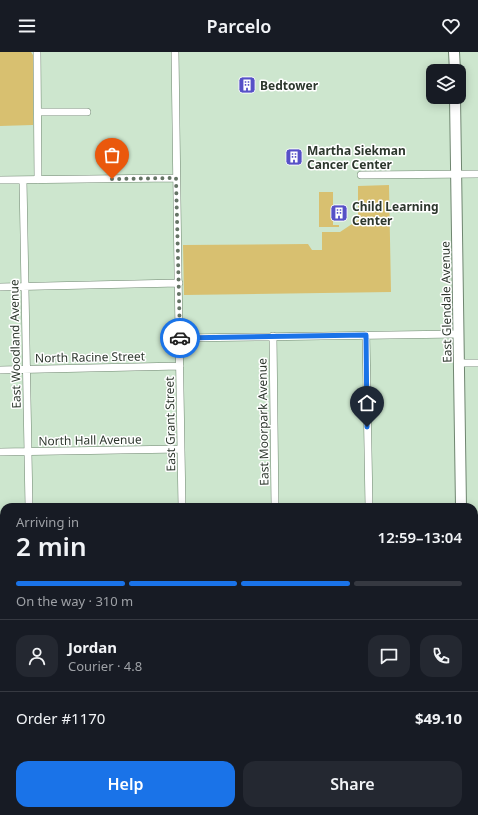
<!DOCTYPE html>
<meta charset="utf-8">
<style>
body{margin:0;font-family:"Noto Sans",sans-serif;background:#242831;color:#f1f3f6;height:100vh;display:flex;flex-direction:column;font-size:15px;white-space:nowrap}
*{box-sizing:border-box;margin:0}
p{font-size:13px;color:#9ea1a6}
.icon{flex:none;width:22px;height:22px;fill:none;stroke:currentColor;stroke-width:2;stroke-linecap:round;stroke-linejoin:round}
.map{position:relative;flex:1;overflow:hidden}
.panel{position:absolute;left:0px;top:451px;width:478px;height:312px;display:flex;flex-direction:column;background:#171b24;border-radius:12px 12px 0 0;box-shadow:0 2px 10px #0003}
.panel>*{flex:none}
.controls{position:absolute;left:426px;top:12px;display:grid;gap:8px}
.controls a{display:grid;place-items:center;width:40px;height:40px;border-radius:8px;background:#171b24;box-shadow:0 2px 10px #0003;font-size:20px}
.pin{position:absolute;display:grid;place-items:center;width:34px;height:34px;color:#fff;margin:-41px -17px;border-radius:50% 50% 50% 0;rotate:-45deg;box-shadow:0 0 4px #0007}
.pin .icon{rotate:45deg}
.courier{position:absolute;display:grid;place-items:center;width:40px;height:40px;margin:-20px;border:3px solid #1a73e8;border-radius:50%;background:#fff;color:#222;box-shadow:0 1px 5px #0007}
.summary em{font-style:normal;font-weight:600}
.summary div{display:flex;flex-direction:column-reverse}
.summary{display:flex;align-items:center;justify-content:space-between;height:68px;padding:0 16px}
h1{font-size:26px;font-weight:600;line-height:30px}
.bar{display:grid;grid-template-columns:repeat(4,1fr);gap:6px 4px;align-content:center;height:48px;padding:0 16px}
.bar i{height:5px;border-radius:3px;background:#363941}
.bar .current{background:#1a73e8}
.bar p{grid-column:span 4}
.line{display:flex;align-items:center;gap:10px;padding:0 16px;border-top:1px solid #363941}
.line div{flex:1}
.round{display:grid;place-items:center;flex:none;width:42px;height:42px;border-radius:12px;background:#242831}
.primary-button{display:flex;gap:8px;margin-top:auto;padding:8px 16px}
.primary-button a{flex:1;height:46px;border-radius:12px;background:#1a73e8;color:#fff;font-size:16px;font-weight:600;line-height:46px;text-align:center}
.primary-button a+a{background:#242831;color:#f1f3f6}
header{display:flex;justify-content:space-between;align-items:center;height:52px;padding:0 16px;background:#171b24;font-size:18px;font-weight:600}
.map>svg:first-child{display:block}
.green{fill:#d8c070}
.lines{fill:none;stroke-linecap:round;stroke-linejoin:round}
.street-casing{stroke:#6f8670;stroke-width:8}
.secondary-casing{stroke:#6f8670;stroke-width:12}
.street{stroke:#fff;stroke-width:7}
.secondary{stroke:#fff;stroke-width:10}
.done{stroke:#657465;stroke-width:4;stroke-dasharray:0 7.2}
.route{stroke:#1a73e8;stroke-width:5}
.labels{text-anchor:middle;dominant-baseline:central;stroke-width:3;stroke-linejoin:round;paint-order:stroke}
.poi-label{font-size:12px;font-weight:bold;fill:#2d372d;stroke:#fff;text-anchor:start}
.street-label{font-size:12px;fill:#2d372d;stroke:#fff}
</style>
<header><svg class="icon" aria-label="menu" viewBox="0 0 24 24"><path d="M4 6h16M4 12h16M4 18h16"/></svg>Parcelo<svg class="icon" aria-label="heart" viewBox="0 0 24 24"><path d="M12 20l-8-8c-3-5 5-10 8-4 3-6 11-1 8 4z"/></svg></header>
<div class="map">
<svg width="478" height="763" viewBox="0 0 478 763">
<rect width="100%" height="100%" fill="#cde6ce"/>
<!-- green -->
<path class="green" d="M0 0H31L33 3V73L0 74Z
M389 133 391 240 184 243 183 193 308 192 312 198H322V180H340L358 168V134Z
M319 140H333V173H339V175H319Z"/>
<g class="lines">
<!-- street casing -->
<g class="street-casing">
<path id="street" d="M37 0 38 128
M175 0C176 152 180 303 182 455
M38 60H87
M361 123 478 122
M0 128 176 126
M23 128 29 455
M0 235 179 231
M366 283 369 455
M273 284 275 455
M180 286 459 282
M460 311H478
M0 318 180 314
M0 400 181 397
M474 477H478
M0 485H4
M0 567H4
M200 759V763"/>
</g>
<!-- secondary casing -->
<g class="secondary-casing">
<path id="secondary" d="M454 0 455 19
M455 45 461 455
M0 676H4
M474 682H478
M464 759V763"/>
</g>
<!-- street -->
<use href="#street" class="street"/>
<!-- secondary -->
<use href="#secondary" class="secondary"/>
</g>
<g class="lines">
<!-- done -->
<path class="done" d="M112 127 176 126 180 286"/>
<!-- route -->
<path class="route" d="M180 286 366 283 367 375"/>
</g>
<!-- icons -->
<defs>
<g id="building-square" transform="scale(0.9)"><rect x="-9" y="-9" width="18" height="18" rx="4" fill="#5650c7" stroke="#fff"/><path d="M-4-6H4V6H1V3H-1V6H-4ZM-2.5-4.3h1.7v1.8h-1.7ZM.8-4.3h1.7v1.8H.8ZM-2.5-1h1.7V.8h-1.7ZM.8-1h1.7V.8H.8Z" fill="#fff"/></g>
</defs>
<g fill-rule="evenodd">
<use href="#building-square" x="247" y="33"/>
<use href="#building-square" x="294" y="105"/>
<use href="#building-square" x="339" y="161"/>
</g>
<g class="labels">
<!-- poi labels -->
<g class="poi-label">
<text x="260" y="33">Bedtower</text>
<text x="307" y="98">Martha Siekman<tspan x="307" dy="14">Cancer Center</tspan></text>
<text x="352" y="154">Child Learning<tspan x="352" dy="14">Center</tspan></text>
</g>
<!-- street labels -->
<g class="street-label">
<text transform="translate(446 250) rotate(-91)">East Glendale Avenue</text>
<text transform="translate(15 292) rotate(-91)">East Woodland Avenue</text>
<text transform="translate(90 305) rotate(-1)">North Racine Street</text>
<text transform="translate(263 370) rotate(-91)">East Moorpark Avenue</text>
<text transform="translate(170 372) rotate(-91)">East Grant Street</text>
<text transform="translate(90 388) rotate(-1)">North Hall Avenue</text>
</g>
</g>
</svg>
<div class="controls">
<a><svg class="icon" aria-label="layers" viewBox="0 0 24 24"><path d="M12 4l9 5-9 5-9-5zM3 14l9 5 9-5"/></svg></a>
</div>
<div class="pin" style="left:112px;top:127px;background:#ea580c"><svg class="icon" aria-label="bag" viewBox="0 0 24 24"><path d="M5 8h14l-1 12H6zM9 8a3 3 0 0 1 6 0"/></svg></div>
<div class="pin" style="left:367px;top:375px;background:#1f2937"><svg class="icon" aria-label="home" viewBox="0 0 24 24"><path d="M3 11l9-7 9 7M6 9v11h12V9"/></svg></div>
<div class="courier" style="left:180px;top:286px"><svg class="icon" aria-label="car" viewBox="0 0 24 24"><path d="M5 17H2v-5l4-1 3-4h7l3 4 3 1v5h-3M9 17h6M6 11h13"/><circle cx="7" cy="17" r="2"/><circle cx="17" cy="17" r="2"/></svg></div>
<section class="panel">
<div class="summary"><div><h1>2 min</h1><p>Arriving in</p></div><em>12:59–13:04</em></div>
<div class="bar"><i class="current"></i><i class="current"></i><i class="current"></i><i></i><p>On the way · 310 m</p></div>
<div class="line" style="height:72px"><a class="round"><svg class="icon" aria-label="person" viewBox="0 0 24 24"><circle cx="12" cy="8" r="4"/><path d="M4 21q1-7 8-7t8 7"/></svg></a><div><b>Jordan</b><p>Courier · 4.8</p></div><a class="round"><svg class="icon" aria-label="chat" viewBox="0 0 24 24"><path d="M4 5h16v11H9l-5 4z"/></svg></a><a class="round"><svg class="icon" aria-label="phone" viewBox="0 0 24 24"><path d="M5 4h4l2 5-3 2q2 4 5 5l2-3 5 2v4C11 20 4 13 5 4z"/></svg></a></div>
<div class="line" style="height:52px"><div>Order #1170</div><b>$49.10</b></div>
<div class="primary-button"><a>Help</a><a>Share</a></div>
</section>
</div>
